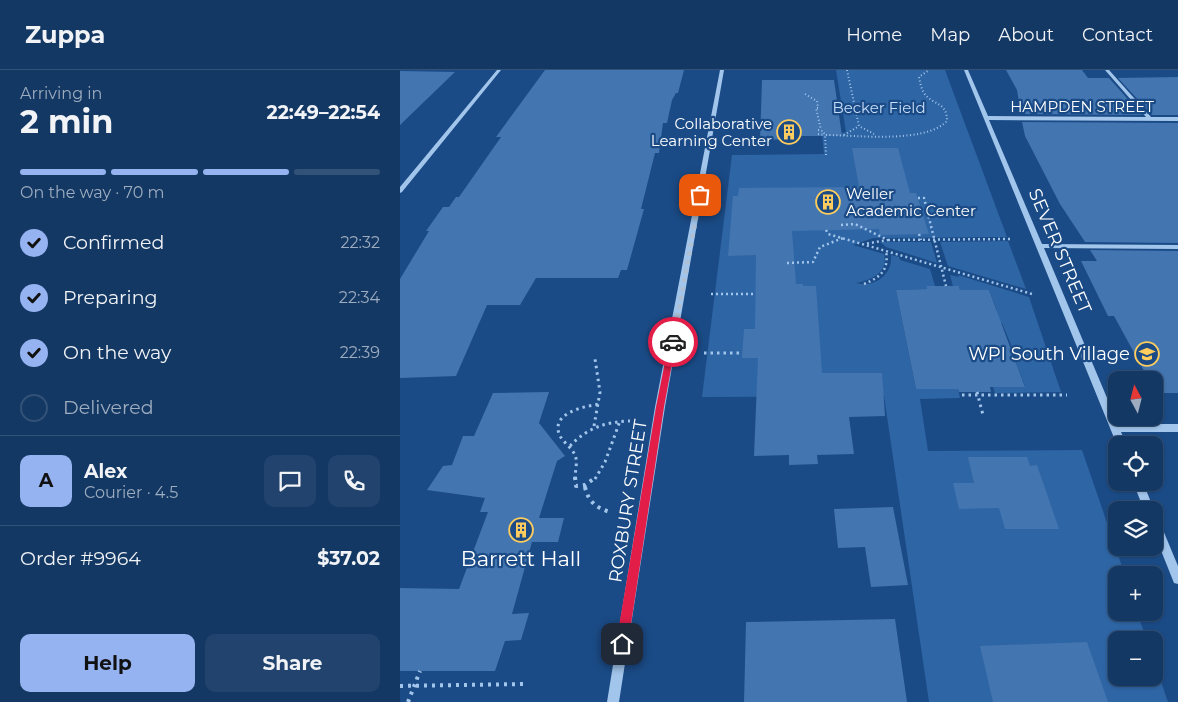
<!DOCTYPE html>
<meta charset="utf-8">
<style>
body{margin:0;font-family:Montserrat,sans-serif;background:#21436d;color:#f1f3f6;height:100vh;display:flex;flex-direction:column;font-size:19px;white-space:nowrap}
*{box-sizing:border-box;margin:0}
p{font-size:16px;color:#9dacbf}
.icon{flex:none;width:28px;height:28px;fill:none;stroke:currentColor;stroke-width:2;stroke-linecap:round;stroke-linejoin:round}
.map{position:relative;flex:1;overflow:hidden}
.drawer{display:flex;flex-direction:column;background:#143864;width:400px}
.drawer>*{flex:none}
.needle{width:32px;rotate:353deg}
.tools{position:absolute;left:708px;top:301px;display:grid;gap:10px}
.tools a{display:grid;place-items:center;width:55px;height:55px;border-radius:10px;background:#143864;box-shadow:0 1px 4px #0004,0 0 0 1px #335278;font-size:25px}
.pin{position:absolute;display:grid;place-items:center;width:42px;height:42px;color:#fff;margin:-21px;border-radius:10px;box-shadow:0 2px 8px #0006}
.courier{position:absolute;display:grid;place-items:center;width:50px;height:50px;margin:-25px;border:4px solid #e11d48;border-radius:50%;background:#fff;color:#222;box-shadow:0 1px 6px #0007}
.summary em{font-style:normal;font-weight:700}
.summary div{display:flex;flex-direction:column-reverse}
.summary{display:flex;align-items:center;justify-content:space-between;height:85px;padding:0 20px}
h1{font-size:32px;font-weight:700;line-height:38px}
.bar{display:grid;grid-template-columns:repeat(4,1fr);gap:8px 5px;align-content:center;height:60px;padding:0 20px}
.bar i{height:6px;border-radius:4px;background:#335278}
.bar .active{background:#95b2f1}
.bar p{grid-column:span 4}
.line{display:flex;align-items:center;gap:12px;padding:0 20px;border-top:1px solid #335278}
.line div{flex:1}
.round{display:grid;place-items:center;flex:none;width:52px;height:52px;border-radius:10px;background:#21436d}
ol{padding:0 20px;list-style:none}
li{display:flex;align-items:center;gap:15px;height:55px}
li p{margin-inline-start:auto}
li .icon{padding:5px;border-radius:50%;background:#95b2f1;color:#111;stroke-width:4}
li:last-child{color:#9dacbf}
li i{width:28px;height:28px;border:2px solid #335278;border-radius:50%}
.primary-button{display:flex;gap:10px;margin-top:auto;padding:10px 20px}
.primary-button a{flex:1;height:58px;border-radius:10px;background:#95b2f1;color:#111;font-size:20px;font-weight:700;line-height:58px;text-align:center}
.primary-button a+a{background:#21436d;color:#f1f3f6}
header{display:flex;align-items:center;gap:30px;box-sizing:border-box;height:70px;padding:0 25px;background:#143864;border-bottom:1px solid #335278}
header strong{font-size:24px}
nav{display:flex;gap:28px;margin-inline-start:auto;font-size:18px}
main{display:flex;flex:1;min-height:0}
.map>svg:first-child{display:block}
.green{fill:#2e65a4}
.building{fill:#4375b0}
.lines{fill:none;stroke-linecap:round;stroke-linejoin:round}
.path-far3{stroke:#a2c5ec;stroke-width:2;stroke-dasharray:1 2.5;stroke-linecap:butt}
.path-far2{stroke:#a2c5ec;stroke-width:2.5;stroke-dasharray:2 3;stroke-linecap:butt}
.path-far1{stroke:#a2c5ec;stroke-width:3;stroke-dasharray:2.5 4;stroke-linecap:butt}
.path{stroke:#a2c5ec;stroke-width:4;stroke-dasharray:3 5;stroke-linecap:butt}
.minor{fill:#a2c5ec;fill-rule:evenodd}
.route{fill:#e11d48}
.done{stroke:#afc0d5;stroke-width:5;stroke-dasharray:0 9}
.labels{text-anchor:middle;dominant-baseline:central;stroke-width:4.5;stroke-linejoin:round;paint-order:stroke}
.far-street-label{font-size:15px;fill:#fff;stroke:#1b4b86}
.far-park-label{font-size:15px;fill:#c7def9;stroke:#1b4b86}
.far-poi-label{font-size:15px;fill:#fff;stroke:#1b4b86;text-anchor:end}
.street-label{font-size:18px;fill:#fff;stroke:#1b4b86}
.poi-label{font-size:18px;fill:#fff;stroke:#1b4b86;text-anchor:end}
.near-poi-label{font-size:21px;fill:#fff;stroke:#1b4b86}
</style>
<header>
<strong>Zuppa</strong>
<nav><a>Home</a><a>Map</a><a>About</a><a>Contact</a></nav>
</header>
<main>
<section class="drawer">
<div class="summary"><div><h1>2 min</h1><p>Arriving in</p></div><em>22:49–22:54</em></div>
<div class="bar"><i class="active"></i><i class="active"></i><i class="active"></i><i></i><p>On the way · 70 m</p></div>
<ol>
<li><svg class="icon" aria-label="check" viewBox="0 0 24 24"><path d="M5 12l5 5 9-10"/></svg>Confirmed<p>22:32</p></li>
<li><svg class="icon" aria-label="check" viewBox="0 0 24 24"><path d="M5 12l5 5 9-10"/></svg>Preparing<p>22:34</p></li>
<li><svg class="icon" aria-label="check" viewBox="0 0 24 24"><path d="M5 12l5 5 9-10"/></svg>On the way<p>22:39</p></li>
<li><i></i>Delivered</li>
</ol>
<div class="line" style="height:90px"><b class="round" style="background:#95b2f1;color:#111">A</b><div><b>Alex</b><p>Courier · 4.5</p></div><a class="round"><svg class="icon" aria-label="chat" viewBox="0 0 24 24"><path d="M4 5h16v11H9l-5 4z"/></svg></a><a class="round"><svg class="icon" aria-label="phone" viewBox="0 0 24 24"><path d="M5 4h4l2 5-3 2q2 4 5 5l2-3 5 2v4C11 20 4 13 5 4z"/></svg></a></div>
<div class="line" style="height:65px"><div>Order #9964</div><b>$37.02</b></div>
<div class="primary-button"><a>Help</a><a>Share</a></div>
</section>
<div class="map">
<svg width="778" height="632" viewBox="0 0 778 632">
<rect width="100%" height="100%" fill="#1b4b86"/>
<!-- green -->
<path class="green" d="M436 0H545L607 167 473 168 453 175 484 184C489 203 470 210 456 213 474 218 493 205 491 185L499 187 500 190 530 199 535 216 526 217 527 219 496 220 516 319H558L560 328 520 329 528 381 682 380 725 505H716V542L737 543 747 570H716V608H754V591L768 632H529L484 326 302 327 332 85 424 84 422 64H438L446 62Z
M608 171 626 219 548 196 540 172Z
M480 172H531L537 193 486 177Z
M550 205 559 207 558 205 629 227 661 322 595 323 593 317 625 316 615 290H607L603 277H612L602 253H594L597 241 589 220H560L559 216H553Z"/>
<!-- building -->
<path class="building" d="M145 0H284L278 23H276L272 30 267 53H263L259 83H255L241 139H244L227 200H221L218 208H136L120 235H87L56 306 0 308V209L29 161H26L43 137H49L56 127H59L101 67H96Z
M606 0H682L688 8H709L742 45 621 44 617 20Z
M0 1 55 2 0 55Z
M778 7V45H752L718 8Z
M362 10H434L442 66H396V69L360 70Z
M622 52 778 53V173L685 172 660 134 625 66Z
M452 78H498L510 123H516L529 164 480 165 479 159 392 161 396 214H403V216H416L422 303H482L485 346 449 347 454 384 417 385 418 394 389 395V385L354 386 358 288H342L344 259H355L356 185 328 186 333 126H338L339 118 459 117Z
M690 180 778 181V323H756L754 318V310H749L714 246H708L681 191H697Z
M526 216H559L560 220H589L625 317H590L591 322H559L558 319H516L496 220 527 219Z
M149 322 139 353 165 386 157 391 139 448H164L158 472H132L112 544 129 543 121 570 105 571 95 601H0V518L59 519 88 442H80L85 428 27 420 43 396 52 395 63 366H74L93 323Z
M568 387H627L630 396 637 395 659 459H605L599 438 559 439 553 413H574Z
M493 437 508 515 471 517 465 477 438 478 434 439Z
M495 549 507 632H344L346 552Z
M687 572 708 632H593L580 576Z"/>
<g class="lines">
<!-- path-far3 -->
<path class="path-far3" d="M447 0 459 56 474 64
M405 24 417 31 418 38H416L421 60
M418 60 423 61 425 65
M418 64 424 65
M444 65 459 56
M426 85 425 65C457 65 525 74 547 51 547 31 533 36 524 23 521 18 520 12 519 7L529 0"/>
<!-- path-far2 -->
<path class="path-far2" d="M518 128H524L546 216
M441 155 455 154 488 170 464 174
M426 160 428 164 632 224
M519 164 521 170
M488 170 611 169
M387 193 413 192 420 177 443 168
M464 214C481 207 489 200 486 181
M311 224H355"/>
<!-- path-far1 -->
<path class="path-far1" d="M304 283H342
M577 322 583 345
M562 325H667
M194 356 200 322 195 289
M170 376C187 358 205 352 230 351
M175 409C175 401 178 392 175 385 172 378 164 373 160 366 149 343 185 336 200 334
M195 409 205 392 220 351"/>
<!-- path -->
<path class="path" d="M175 407 176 416 185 415 196 407
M185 417C188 431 196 438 210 442
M0 616 126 614
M8 632 20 601"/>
<!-- minor -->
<path class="minor" d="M97 0H101L2 122 0 123V117Z
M320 0H324L265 337 219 632H207L255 337Z
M564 0H568L588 46 746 47 705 0H709L751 47H778V51L589 50 642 174 778 175V179L644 178 718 354H778V362H721L727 375H717Z
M733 412H743L754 440V441L744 440Z
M754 446 758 448 778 496V514L774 513 754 463Z"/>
</g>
<!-- route -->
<path class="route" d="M273 269 276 272 264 337 228 574 226 578 222 580 218 578 216 574 256 337 269 272Z"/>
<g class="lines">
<!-- done -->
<path class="done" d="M273 272 300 125"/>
</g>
<!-- icons -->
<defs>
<g id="building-ring" transform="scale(1.25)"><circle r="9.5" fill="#1b4b86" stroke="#fecd5e" stroke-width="1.5"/><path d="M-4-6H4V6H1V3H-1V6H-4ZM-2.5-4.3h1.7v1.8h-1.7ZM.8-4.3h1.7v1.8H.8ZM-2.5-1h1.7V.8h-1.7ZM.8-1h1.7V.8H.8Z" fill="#fecd5e"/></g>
<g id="university-ring" transform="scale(1.25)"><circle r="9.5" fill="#1b4b86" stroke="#fecd5e" stroke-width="1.5"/><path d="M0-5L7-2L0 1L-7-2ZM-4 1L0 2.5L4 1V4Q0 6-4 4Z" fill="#fecd5e"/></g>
</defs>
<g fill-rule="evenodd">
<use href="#building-ring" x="389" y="62"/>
<use href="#building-ring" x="428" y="132"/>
<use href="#university-ring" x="747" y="284"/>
<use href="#building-ring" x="121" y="460"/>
</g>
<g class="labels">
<!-- far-street labels -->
<g class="far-street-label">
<text x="682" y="36">HAMPDEN STREET</text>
</g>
<!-- far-park labels -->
<g class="far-park-label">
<text x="479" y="37">Becker Field</text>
</g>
<!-- far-poi labels -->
<g class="far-poi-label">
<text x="372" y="53">Collaborative<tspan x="372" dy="17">Learning Center</tspan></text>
<text x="446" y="123" text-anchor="start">Weller<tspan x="446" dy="17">Academic Center</tspan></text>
</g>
<!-- street labels -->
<g class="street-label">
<text transform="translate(660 181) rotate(67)">SEVER STREET</text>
<text transform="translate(228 431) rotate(-81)">ROXBURY STREET</text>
</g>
<!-- poi labels -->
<g class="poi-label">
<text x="730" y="284">WPI South Village</text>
</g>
<!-- near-poi labels -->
<g class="near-poi-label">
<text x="121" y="488">Barrett Hall</text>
</g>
</g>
</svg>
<div class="tools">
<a><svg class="needle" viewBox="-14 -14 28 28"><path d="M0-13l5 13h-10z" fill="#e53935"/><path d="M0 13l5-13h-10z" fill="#9dacbf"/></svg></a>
<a><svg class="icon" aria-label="locate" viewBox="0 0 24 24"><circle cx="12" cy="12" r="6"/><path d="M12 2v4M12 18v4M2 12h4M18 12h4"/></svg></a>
<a><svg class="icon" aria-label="layers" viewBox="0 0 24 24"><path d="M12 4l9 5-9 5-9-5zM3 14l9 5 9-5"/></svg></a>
<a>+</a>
<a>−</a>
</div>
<div class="pin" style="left:300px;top:125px;background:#ea580c"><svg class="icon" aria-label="bag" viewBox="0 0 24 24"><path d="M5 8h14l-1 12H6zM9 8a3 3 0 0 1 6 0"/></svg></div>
<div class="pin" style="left:222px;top:574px;background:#1f2937"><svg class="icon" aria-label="home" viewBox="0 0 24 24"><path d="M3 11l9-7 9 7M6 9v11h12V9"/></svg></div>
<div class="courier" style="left:273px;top:272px"><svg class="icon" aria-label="car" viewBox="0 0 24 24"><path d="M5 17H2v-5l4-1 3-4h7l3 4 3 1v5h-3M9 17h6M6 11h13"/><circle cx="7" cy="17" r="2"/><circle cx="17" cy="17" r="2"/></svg></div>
</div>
</main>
